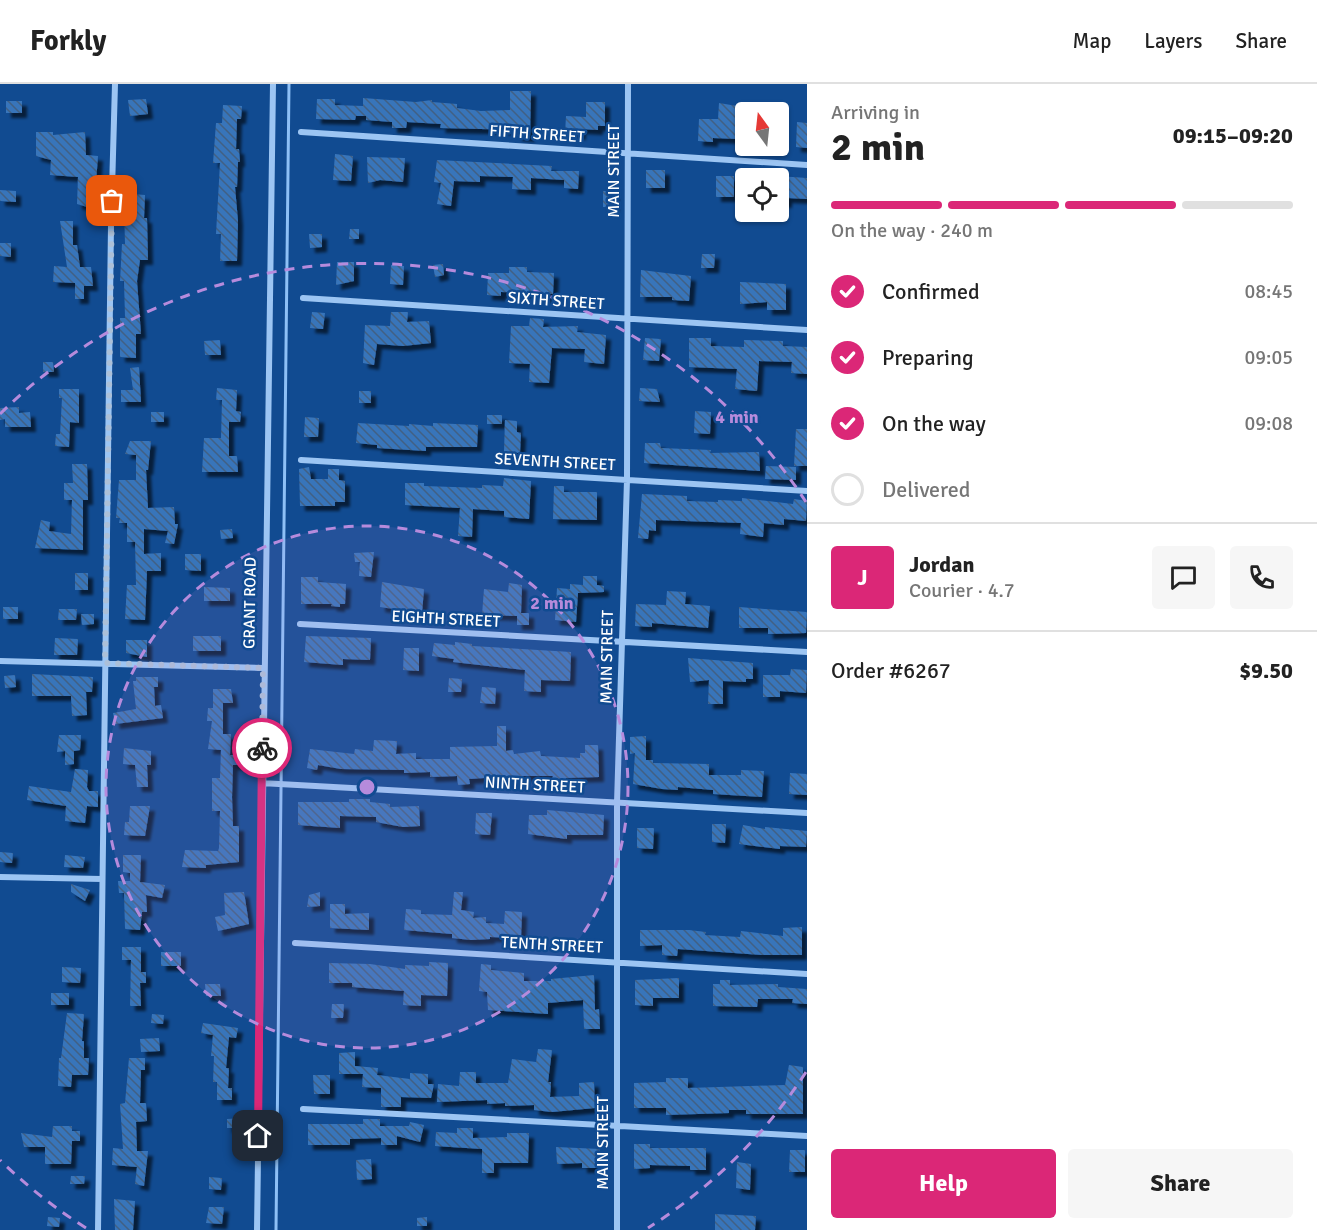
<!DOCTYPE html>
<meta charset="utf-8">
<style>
body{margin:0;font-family:Signika,sans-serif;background:#f6f6f6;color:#222;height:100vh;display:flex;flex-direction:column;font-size:22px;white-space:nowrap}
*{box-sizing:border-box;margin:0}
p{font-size:20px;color:#767676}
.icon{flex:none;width:33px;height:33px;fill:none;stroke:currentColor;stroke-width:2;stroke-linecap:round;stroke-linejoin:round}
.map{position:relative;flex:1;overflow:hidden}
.sheet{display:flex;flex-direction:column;background:#fff;width:510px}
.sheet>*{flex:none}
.needle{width:39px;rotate:345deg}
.fabs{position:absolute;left:735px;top:18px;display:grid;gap:12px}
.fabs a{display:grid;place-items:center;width:54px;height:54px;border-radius:6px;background:#fff;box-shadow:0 2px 4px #0004;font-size:30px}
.pin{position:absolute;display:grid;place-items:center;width:51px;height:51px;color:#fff;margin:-26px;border-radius:12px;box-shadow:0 3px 9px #0006}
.courier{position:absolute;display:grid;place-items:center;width:60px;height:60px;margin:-30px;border:4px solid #db2777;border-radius:50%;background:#fff;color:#222;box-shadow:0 2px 8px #0007}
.summary em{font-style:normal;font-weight:700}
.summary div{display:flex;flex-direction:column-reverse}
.summary{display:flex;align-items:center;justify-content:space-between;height:102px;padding:0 24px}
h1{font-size:39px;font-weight:700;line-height:45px}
.bar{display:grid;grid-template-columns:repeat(4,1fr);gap:9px 6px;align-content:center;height:72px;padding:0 24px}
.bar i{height:8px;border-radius:4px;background:#e0e0e0}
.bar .on{background:#db2777}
.bar p{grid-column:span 4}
.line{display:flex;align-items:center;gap:15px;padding:0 24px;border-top:2px solid #e0e0e0}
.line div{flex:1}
.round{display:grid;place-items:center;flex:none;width:63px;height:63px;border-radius:6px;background:#f6f6f6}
ol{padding:0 24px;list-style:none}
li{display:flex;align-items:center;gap:18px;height:66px}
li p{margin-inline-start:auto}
li .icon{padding:6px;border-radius:50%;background:#db2777;color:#fff;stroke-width:4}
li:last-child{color:#767676}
li i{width:33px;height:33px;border:3px solid #e0e0e0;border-radius:50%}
.cta{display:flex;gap:12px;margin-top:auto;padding:12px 24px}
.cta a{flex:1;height:69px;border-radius:6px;background:#db2777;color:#fff;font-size:24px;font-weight:700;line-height:69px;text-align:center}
.cta a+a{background:#f6f6f6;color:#222}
header{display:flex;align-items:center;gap:36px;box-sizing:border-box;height:84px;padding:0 30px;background:#fff;border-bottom:2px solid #e0e0e0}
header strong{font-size:28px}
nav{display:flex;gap:33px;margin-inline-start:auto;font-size:21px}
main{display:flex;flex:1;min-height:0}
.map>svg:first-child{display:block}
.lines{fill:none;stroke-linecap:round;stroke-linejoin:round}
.stream{stroke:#8ec0f6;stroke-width:3}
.building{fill:url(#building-back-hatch);filter:url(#shadow)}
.minor{stroke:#9cc5f3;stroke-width:6}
.done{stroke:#acc0d8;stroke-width:6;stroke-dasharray:0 10.8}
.route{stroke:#db2777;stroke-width:8}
.ring{fill:none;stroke:#b68bdc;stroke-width:3;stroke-dasharray:10 8}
.labels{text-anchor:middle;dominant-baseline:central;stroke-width:5;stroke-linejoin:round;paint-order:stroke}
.street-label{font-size:16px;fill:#fff;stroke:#114b91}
.centre{fill:#b68bdc;stroke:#114b91;stroke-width:3}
.ring-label{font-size:18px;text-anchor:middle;font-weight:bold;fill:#b68bdc;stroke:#114b91;stroke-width:5;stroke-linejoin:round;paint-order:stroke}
</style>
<header>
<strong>Forkly</strong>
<nav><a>Map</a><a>Layers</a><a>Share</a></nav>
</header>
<main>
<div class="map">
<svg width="807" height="1146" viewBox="0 0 807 1146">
<defs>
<pattern id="building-back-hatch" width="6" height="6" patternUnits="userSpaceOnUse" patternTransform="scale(1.5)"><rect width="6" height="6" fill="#3975ba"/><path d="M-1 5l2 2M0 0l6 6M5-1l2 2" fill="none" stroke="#426083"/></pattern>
<filter id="shadow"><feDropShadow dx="5" dy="5" stdDeviation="1.5" flood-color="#0009"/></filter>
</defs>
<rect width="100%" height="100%" fill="#114b91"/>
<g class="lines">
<!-- stream -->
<path class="stream" d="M276 1146 289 0"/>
</g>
<!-- building -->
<path class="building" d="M510 7H531L530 53 517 52V46L440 44 441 40 407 38 406 44H392V38L366 36V32H356L355 36 316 35 317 15H335V21L363 22V14L416 18 432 16V18L457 20V24L481 27 510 26Z
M146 15 148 30 130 32 128 16Z
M6 17H22V29H6Z
M586 18H605V42H598V46L581 45V51L565 50 566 32 586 33Z
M719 19 737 22 738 55 713 54V58L698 57 699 35H718Z
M223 21 242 22 241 35H237L236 65H239L240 78H238L237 103H235L238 137 237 177H220L221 150H216L220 79H213L216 39H222Z
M797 38 807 39V64L796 63Z
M36 48H53V51L85 48 86 71 98 72 94 125 77 120 78 93 50 91 51 76 36 72Z
M335 70 353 72 351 97 333 96Z
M367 73 405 74 403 98 380 96 368 99Z
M437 76 552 82 551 87H579L578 105 564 104V96L531 94V106L512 105 513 93 480 92V98L454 97 451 122 437 120 441 99 434 98Z
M646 86H665V104H646Z
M716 92H734V113H716Z
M778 92 807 94V115L787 114V119L778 118Z
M0 106 16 107V118L0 117Z
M603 107H614V123H603Z
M121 109 145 111 144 134H147L148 176H140L137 197 141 250H136V274L120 273V234H125L124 197H120L122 160H125L124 124H120Z
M60 137H73V161H77L80 183H91L93 202H84V215H75V199L53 198 54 182 67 183Z
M350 145H359V155H349Z
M309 150H322V163L310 164Z
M0 159H11V173L0 172Z
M702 170H715L714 184H701Z
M337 178H354V197L336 201Z
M443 180 444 191 435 193 433 181Z
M391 181 404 182 403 201 390 200Z
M509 183H527V188L554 189 553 210H546V214L536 213V209L501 208V212L487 211 488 189H509Z
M641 186 691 192 689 217 672 216V213H640Z
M740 198 786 200V226H767V218L740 220Z
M312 228 325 229 323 245 310 244Z
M391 228H408L407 238 429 237 431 259 403 262 377 260 374 281 363 279 365 241 390 242Z
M530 234 544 235 543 243 578 242 577 248 606 251 604 280 584 278 585 265 552 264 549 299 529 298 530 280 509 279 511 242H529Z
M645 254 661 255 659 277 643 276Z
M689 254H711V262L744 263V256L783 257V262L807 263V290L791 289 792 278 759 277 757 307 735 305 737 285 689 283Z
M220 256 221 271H205L204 257Z
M43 278H53L54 288H43Z
M139 283 141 318H121V306H133L130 284Z
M217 304 237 306 236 327 241 328 240 338H229V372H237L238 388H202L204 354H221L222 316H216Z
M640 304 657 305 660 318 639 317Z
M59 305H79V339L70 338 69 363 55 362 56 350H60L62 314H59Z
M359 307H371V319H359Z
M19 323V329L30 328 31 343H5V335L0 336V324Z
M695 327 711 328 710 350 694 349Z
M151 328H164V338H151Z
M487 331H502V340H487Z
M305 333 319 334 318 353H304Z
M505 336 517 337V348L521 349 520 369 504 368Z
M358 339 409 342V340L433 342V339L478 341 477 363H426V367L377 364V361L356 359Z
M796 345H807V382H794Z
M130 357H151L148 386H146L148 424 174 423 175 440H178L174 460 165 459 168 447 144 445V470L161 469V487H147L145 536 125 535 127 501H136L135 458H127V439H119L120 434H116L119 396H136V371L125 370Z
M645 359H660L661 364 711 366 710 369 759 368 760 387 644 379Z
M72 380H87L88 416H83V466L35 464 41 436 50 438 49 447 71 450 72 416H64V399H73Z
M766 382 796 383V396L765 395Z
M309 383 311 395H328V385H339V396L345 397V418H335V422H300L299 385Z
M504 394 531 397 529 435 504 433V427L473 425 472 453 458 452 460 424 405 421V399H424V402L482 404V401L503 402Z
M554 402H564V408H597V436L553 435Z
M642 410 687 412V417L718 418V416L742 417V414L793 420 794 415 807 417 806 437 784 435V441L764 439 763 453 740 450 741 439 656 436V447L649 446 648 455 638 454Z
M232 445 233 454 221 455 220 446Z
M374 468 371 493 359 492 360 478H355L354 469Z
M185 470H201V487L185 486Z
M75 489H88V506H75Z
M583 492H597V501L604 502V508L578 509 576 538 555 536 557 504 570 505V500L583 501Z
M301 493H318V498L346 500 345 520H340V523L331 522 332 520H301Z
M382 498 424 505 422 529 380 523Z
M509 499 522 501 521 529H529V541H517V532L482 531 484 505 508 508Z
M204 503 230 504V517H204Z
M667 507 686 508 685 520 710 522 708 544 652 539V543L635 542 636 520 666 521Z
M3 523H18V535H3Z
M739 523 807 528 806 549 768 550V544H739Z
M59 525H77L76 536H58Z
M81 530H94V540L82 541Z
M193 552H221V567H193Z
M306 552 371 554 370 576 343 575V581L304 578Z
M55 554 78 555 77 571H54Z
M126 556H147V573L126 569Z
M455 558 472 560V562L571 568 570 597 541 596V608L524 607 525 586 453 578 454 575 432 572 434 559 455 561Z
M404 564H419V587L403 586Z
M688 574 753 579V595H746V598L723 597V620H708L709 596 690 598Z
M791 585 807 586 806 609 780 607V613H763V591H790Z
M32 590 93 593 92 608H86L87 631 72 632 71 612H32Z
M15 591 16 603 5 604 4 592Z
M136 593H158V603H154L155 622 161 621 163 634 115 640 113 629 136 625 133 597H136Z
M449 594 462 595 461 608H448Z
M482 603 496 604 495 620 480 619Z
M213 605H231L233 619H223V650H231L230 671H239V681H233L232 713 233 742H239V778L206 781V784L182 783 185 766 218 767 219 764 220 727H212V694H220L221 666 208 665 212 637H207L208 624H213Z
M497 642H506V667L513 666 514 670 540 667 541 672 580 674V669H585V661H598L599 693 566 694V696L552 695 553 692H516L469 695 470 700 458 701 457 692 430 693V688L404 689V686L341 685 318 681 317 686 307 684 310 665 354 670 355 665 373 667 374 656 397 657 396 670 416 669V675H450V663L497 662Z
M59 651H81L80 666 74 667V680L65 681V667L57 668Z
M646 652V676H653V679L709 680V691H741V686L764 687 762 713 713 710V706L678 703V706L662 705 633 700 635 669 630 670V653Z
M124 664 151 667V681H147L148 703H137L135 681 123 680Z
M75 685 88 686 87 703 89 707H98V723L87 722 85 739 65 737 66 722 27 716 29 702 71 708Z
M790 689 807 690V711L789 710Z
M349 715H370V718L390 720V723L419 722 420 742 403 743 376 738V733L340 732V744L298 741V718H349Z
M130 722H150L145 752 124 751 125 738H129Z
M547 726 604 731 603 751H567V755L528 750 529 731H547Z
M476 729H492L490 751 475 750Z
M712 740H726L725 759 712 758Z
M743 741 765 745V743L807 747 806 763 780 762V765L739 760Z
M637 744H654L653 765 637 764Z
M0 768 13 769 12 779 0 778Z
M65 771 85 773 83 784 64 783Z
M123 771H141L140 798 165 801 162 814 146 811 147 828H142L140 846 125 845 124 809H119L118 797H130V789L123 788Z
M71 800 90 806 85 817 71 808Z
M244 808 249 840 218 847 215 833 225 831 224 809Z
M320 808V822L307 823 309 811Z
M454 808H463L461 826 474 828 473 834 486 833V839L504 840 505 827 522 828 521 854 490 853V855L471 856 452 854V850L404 846 406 825 421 826V830L452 831Z
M330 820H345V830L369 829V846L330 844Z
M802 843V871H762L678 865 677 872 662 871V861L640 862V846H689L706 848 705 851 740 853 741 847 783 852V844Z
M122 863H141V888H146V899H140L141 922H130L131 876H122Z
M161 868H181V882H161Z
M429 878 448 879 447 912 421 911V922L403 921 404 907 352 903V899H329V879L370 880 405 885V881L429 882Z
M481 880 491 881V886L524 889V897H551V895L594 891 595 926 599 925 600 945H584L583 916 548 919V930L488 926 487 908 479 907Z
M62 883 81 884 80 899 62 898Z
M679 894V914H653V922L635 921V896Z
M720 896H730V901L778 900V903L807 905V920L792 919 793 915H758L757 923 713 922V900H720Z
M205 900H220L221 912H206Z
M51 909H69V921H51Z
M332 920H344L343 934H331Z
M67 929 84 930 82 957H84V974H89L88 991H72L71 1003 58 1002 59 974H61Z
M152 930 164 931 163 940 151 939Z
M203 939 238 944 236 954 229 953 226 984H229L228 1004H232V1016H217V998H213L214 972H211L213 951 201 949Z
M159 954 160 967 141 968 140 955Z
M538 965 552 966 548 998H551L550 1013 579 1012V999L594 998 595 1024 552 1028 534 1026V1021L505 1022V1019L487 1020V1016L437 1018 438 1000 459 1002 460 988H476V999H508L512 975 536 978Z
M355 968V982L378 984 377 991 410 995V989L428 990V1000H434L431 1014 401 1013V1023H381V1004L362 1003 363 990H339V969Z
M129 974H145V986H141L140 1019H146L147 1037 136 1038 137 1067H148L144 1102 135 1100 137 1083 112 1081 113 1064 123 1065 120 1020 125 1019Z
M789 981 803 983V1030H746V1026H729V1029L666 1031V1024H634V999L666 998V994H688V1004L785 1001Z
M313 991H330V1010H314Z
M243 1034 244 1044H227V1035Z
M363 1035H380V1042H409L410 1038 424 1041 420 1058 397 1052V1061H381V1054L350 1055V1061H308V1040H363Z
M53 1042H72V1047H80V1057H72L71 1080H45V1063H24L21 1049 52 1053Z
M457 1044H473V1054L507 1053V1049H529L528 1079H494V1089H482V1065L435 1062 436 1048 457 1049Z
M634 1060H650V1064H706V1086H690V1082L650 1081V1084L634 1085Z
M556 1063 600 1065V1084H582V1079L557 1080Z
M790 1066H805V1088H789Z
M371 1075 372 1095 357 1096 356 1076Z
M737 1078 751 1080 750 1106 736 1104Z
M71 1092H85L84 1100H70Z
M209 1093 222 1094 221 1106 209 1105Z
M114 1115 135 1117 133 1146H115Z
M209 1123H224L222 1140 206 1139Z
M715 1130 756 1132 755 1146H715Z
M48 1133 60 1134 59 1143 47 1142Z
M427 1133V1142H417V1134Z"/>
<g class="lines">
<!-- minor -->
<path class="minor" d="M301 48 807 81
M303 214 807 246
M301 376 807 407
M300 540 807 568
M0 577 263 584
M261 699 807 729
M0 793 102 795
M295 859 807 890
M303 1025 807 1052
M98 1146 111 141 115 0
M257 1146 273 0
M617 1146V719L627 396 628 0"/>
</g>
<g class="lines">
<!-- done -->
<path class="done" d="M112 117 105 579 263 584 262 664"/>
<!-- route -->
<path class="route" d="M258 1052 262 664"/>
</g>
<!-- distance rings -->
<circle cx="367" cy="703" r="261" fill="#b68bdc" fill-opacity=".12"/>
<g class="ring">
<circle cx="367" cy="703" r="261"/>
<path d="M806 988A523 523 0 0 1 648 1144M86 1144A523 523 0 0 1 0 1076M0 330A523 523 0 0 1 806 418"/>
</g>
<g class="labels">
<!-- street labels -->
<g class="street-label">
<text transform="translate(537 50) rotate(4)">FIFTH STREET</text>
<text transform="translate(614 87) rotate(-90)">MAIN STREET</text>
<text transform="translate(556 217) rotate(4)">SIXTH STREET</text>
<text transform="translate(555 378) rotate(3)">SEVENTH STREET</text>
<text transform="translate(250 519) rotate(-89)">GRANT ROAD</text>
<text transform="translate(446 535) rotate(3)">EIGHTH STREET</text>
<text transform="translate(607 573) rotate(-89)">MAIN STREET</text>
<text transform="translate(535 701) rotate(3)">NINTH STREET</text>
<text transform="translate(552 861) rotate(3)">TENTH STREET</text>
<text transform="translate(603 1059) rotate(-90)">MAIN STREET</text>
</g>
</g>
<circle cx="367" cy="703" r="9" class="centre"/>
<g class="ring-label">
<text x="737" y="339">4 min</text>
<text x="552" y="525">2 min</text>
</g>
</svg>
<div class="fabs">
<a><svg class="needle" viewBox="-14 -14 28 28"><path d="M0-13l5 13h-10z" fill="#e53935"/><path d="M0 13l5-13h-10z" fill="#767676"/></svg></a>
<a><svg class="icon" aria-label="locate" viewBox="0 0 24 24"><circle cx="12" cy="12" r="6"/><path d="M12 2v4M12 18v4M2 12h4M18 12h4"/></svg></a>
</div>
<div class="pin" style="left:112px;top:117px;background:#ea580c"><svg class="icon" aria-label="bag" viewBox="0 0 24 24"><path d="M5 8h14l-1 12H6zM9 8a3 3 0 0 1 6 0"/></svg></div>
<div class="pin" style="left:258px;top:1052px;background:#1f2937"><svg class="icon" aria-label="home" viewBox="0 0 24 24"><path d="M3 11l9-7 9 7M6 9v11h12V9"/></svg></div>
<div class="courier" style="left:262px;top:664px"><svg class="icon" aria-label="bike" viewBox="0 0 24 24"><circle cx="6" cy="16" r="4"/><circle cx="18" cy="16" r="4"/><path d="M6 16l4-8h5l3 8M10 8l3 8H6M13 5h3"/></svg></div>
</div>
<section class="sheet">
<div class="summary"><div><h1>2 min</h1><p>Arriving in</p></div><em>09:15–09:20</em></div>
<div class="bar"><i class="on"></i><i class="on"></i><i class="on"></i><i></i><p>On the way · 240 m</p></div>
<ol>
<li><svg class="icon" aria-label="check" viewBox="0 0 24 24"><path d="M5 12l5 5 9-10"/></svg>Confirmed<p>08:45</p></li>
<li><svg class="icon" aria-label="check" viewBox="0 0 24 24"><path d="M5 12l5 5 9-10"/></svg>Preparing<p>09:05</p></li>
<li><svg class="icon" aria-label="check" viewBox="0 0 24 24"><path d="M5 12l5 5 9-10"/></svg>On the way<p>09:08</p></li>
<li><i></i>Delivered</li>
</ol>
<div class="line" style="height:108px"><b class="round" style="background:#db2777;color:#fff">J</b><div><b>Jordan</b><p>Courier · 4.7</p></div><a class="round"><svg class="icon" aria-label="chat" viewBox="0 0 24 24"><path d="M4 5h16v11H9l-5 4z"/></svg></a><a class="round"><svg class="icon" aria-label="phone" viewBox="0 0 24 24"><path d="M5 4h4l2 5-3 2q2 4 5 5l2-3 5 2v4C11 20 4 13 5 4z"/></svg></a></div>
<div class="line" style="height:78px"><div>Order #6267</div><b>$9.50</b></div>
<div class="cta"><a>Help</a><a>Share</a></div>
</section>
</main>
